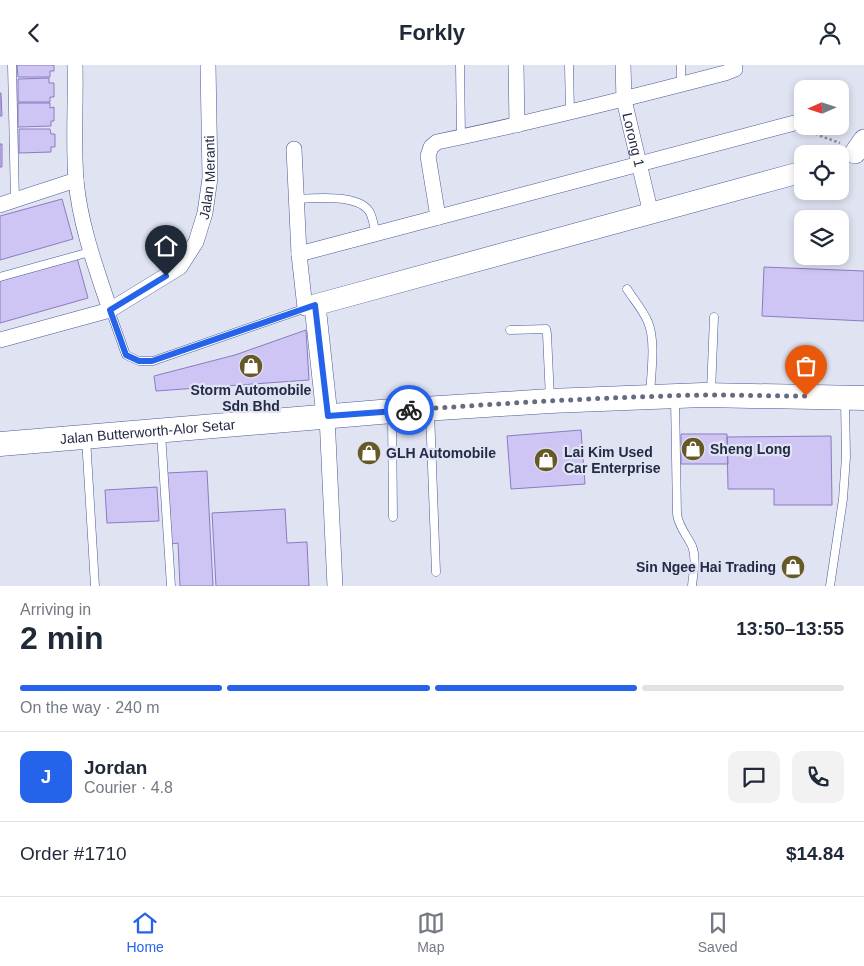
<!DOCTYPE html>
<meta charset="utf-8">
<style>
body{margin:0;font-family:Arial,sans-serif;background:#f2f2f3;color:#1f2937;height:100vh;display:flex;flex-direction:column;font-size:19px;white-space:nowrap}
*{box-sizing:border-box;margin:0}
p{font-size:16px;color:#747a83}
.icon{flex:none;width:28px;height:28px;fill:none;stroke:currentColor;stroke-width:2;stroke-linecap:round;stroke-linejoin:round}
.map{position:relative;height:521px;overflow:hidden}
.side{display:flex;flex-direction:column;background:#fff;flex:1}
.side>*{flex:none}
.needle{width:32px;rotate:267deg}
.controls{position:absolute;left:794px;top:15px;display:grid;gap:10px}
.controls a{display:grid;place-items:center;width:55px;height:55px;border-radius:10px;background:#fff;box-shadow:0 2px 8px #0003;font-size:25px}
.pin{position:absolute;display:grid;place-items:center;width:42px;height:42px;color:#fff;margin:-51px -21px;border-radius:50% 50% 50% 0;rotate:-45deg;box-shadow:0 0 5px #0007}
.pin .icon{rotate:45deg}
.courier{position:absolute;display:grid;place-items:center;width:50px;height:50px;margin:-25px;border:4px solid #2563eb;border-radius:50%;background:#fff;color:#222;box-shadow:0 1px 6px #0007}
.head em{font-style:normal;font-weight:700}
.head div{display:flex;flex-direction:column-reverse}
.head{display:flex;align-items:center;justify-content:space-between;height:85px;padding:0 20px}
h1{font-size:32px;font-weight:700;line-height:38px}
.bar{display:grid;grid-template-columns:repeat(4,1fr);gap:8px 5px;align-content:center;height:60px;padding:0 20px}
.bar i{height:6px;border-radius:4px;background:#e0e1e3}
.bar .selected{background:#2563eb}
.bar p{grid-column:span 4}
.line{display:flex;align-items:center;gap:12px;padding:0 20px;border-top:1px solid #e0e1e3}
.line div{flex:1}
.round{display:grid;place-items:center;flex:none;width:52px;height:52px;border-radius:10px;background:#f2f2f3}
header{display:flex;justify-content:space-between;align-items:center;height:65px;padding:0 20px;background:#fff;font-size:22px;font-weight:700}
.menu{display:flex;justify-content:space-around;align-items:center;height:70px;border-top:1px solid #e0e1e3;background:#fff;font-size:14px;color:#747a83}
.menu a{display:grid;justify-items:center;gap:2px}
.menu .selected{color:#2563eb}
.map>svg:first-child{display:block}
.building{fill:#cec5f5;stroke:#8b7bc1}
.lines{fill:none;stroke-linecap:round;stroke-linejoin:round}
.lane-casing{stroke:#4c5999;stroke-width:9}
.street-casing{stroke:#4c5999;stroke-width:16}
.secondary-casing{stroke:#4c5999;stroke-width:22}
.primary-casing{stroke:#4c5999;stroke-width:25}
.path{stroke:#8a8fa4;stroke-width:2.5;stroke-dasharray:2.5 2.5;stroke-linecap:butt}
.lane{stroke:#fff;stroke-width:8}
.street{stroke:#fff;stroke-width:15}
.secondary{stroke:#fff;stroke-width:21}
.primary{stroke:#fff;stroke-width:24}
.done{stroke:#666b83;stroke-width:5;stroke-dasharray:0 9}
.route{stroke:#2563eb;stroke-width:6}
.labels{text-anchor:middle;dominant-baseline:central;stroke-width:4.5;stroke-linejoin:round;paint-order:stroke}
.street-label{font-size:14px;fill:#252b47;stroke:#dfe3f2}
.poi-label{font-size:14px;font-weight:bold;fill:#252b47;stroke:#dfe3f2;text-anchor:start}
</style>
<header><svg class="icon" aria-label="back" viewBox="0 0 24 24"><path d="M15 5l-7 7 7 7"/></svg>Forkly<svg class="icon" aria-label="person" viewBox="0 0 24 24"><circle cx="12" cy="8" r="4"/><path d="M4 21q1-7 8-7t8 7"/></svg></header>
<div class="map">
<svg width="864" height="521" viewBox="0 0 864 521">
<rect width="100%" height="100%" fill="#dfe3f2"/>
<!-- building -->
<path class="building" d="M17 0H54V6H50V12H18Z
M49 13V18H54V32H50V37H18V14Z
M0 28H1L2 51H0Z
M18 38H50V43L54 42V56H51V61L18 62Z
M19 64H50L51 69H55V82H51V87L19 88Z
M0 79H2V102H0Z
M62 134 73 174 0 195V151Z
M77 193 88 233 0 258V214Z
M764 202 864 206V256L762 251Z
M306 265 309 315 156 326 154 311 235 290Z
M581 365 585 419 511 424 507 371Z
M681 369H727L728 399H681Z
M831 371 832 440H774V424H728L727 372Z
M207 406 213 521H180L178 478 171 479 167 408Z
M157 422 159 456 107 458 105 425Z
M285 444 287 478 307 477 309 521H216L212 448Z"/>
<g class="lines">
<!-- lane casing -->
<g class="lane-casing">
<path id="lane" d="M12 0 15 136
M460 0 461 72
M569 0 570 48
M681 0V20
M296 134C314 133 358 129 369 146 373 152 374 162 376 169
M0 212 90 187
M627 224C634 235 643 245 648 257 656 276 651 309 650 330
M110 245 126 290 139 296H153L306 243
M510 265 546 264 547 269 550 334
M711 327 714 252
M675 333 677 449C679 463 687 470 692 481 697 493 693 509 692 521
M430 347 436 507
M392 349 393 452
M161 368 171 521
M86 373 95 521
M830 521 843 434 846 392 845 336"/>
</g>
<!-- street casing -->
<g class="street-casing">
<g id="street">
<path d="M75 0C76 38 73 77 76 115 80 160 96 203 110 245"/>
<path d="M516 0 517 60"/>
<path id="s1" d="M623 0 624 35 651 149"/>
<path d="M294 84 299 189 305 243"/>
<path d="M0 140 76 115"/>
<path d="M438 152 428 91 431 82 437 77C534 57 629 33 725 8L735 4 734 0"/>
<path d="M299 189 802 56"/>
<path id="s2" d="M0 275 110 245 180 202 196 177 205 148 210 113 208 0"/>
<path d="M327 351 335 521"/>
</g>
</g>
<!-- secondary casing -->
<g class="secondary-casing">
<path id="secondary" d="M855 88 864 75
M327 351 315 240 802 107"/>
</g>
<!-- primary casing -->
<g class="primary-casing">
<g id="primary">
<path id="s3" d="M0 379 392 346 550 336 703 330 864 333"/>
</g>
</g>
<!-- path -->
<path class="path" d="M812 65 818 70 840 78"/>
<!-- lane -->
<use href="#lane" class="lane"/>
<!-- street -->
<use href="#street" class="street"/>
<!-- secondary -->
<use href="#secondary" class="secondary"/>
<!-- primary -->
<use href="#primary" class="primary"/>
</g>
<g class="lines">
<!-- done -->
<path class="done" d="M409 345C507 338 606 332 704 330 738 330 772 331 806 331"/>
<!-- route -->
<path class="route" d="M166 211 110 245 126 290 139 296H152L315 240 328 351 409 345"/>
</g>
<!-- icons -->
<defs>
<g id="shop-disc" transform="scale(1.25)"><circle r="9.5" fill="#675926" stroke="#dfe3f2"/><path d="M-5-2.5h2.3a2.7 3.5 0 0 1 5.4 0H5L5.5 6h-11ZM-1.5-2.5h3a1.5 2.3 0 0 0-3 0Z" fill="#fff"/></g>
</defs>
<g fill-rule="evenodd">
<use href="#shop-disc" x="251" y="301"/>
<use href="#shop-disc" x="693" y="384"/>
<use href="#shop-disc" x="369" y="388"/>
<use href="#shop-disc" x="546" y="395"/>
<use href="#shop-disc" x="793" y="502"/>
</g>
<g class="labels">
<!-- street labels -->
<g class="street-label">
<text stroke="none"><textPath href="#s1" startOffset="76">Lorong 1</textPath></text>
<text stroke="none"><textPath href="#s2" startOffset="292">Jalan Meranti</textPath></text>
<text stroke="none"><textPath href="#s3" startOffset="148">Jalan Butterworth-Alor Setar</textPath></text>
</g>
<!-- poi labels -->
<g class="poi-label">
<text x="251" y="325" text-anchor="middle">Storm Automobile<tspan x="251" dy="16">Sdn Bhd</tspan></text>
<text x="710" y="384">Sheng Long</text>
<text x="564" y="387">Lai Kim Used<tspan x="564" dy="16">Car Enterprise</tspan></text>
<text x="386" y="388">GLH Automobile</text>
<text x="776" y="502" text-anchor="end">Sin Ngee Hai Trading</text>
</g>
</g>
</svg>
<div class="controls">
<a><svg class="needle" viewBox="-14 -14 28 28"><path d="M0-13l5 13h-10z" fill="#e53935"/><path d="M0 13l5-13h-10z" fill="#747a83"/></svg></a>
<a><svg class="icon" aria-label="locate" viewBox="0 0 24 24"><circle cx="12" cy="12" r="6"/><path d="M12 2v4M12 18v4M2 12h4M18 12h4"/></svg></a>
<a><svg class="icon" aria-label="layers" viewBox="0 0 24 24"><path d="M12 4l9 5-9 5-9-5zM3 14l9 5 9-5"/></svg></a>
</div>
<div class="pin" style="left:806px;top:331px;background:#ea580c"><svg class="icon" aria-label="bag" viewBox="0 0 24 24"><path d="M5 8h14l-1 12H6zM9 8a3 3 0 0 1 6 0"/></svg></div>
<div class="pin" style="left:166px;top:211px;background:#1f2937"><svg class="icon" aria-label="home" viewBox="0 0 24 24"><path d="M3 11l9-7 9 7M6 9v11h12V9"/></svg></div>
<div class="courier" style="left:409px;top:345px"><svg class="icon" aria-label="bike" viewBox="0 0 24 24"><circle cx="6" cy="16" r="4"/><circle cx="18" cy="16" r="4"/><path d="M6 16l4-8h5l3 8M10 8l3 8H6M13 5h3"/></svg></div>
</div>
<section class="side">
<div class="head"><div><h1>2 min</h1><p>Arriving in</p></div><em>13:50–13:55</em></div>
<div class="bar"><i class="selected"></i><i class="selected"></i><i class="selected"></i><i></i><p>On the way · 240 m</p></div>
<div class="line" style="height:90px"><b class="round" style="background:#2563eb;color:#fff">J</b><div><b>Jordan</b><p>Courier · 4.8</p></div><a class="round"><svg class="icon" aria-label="chat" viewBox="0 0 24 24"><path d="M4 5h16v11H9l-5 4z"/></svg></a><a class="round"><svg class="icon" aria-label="phone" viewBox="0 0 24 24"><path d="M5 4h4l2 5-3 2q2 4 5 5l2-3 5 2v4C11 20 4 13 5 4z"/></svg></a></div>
<div class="line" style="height:65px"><div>Order #1710</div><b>$14.84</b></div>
</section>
<nav class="menu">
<a class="selected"><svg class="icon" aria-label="home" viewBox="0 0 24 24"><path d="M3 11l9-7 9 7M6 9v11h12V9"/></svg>Home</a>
<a><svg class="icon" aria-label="map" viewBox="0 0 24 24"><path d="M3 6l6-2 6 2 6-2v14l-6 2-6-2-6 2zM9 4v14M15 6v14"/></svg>Map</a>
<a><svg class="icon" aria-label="saved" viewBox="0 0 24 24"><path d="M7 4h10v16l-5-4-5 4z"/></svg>Saved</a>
</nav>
